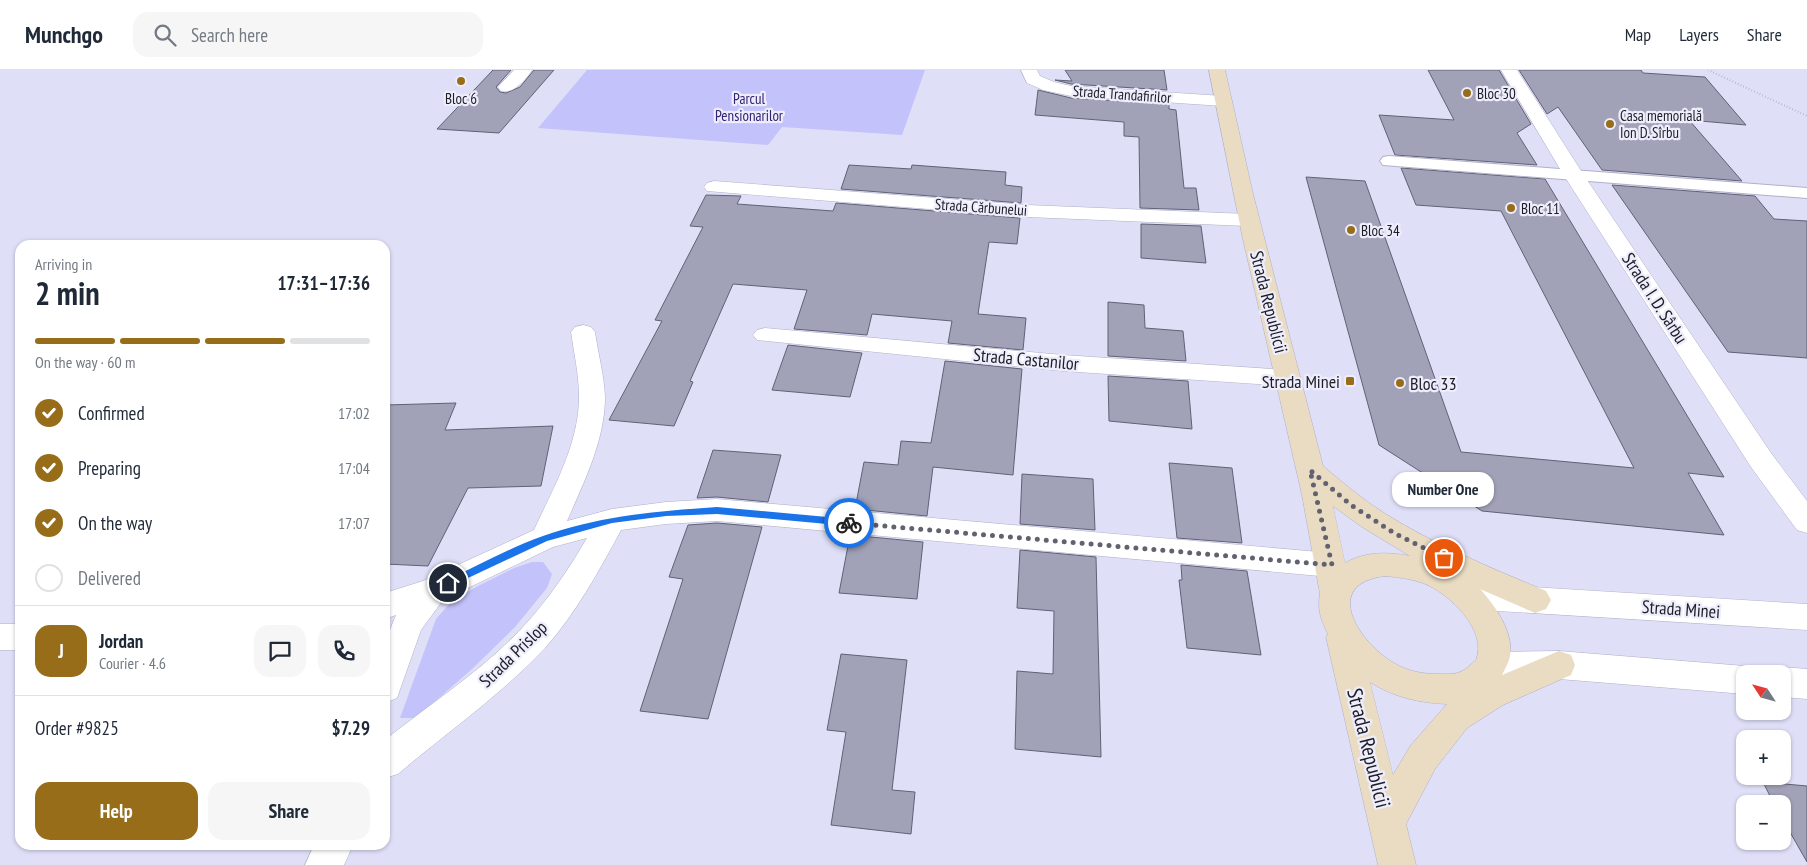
<!DOCTYPE html>
<meta charset="utf-8">
<style>
body{margin:0;font-family:"PT Sans Narrow",sans-serif;background:#f6f6f7;color:#1f2937;height:100vh;display:flex;flex-direction:column;font-size:19px;white-space:nowrap}
*{box-sizing:border-box;margin:0}
p{font-size:16px;color:#747a83}
.icon{flex:none;width:28px;height:28px;fill:none;stroke:currentColor;stroke-width:2;stroke-linecap:round;stroke-linejoin:round}
.map{position:relative;flex:1;overflow:hidden}
.sheet{position:absolute;left:15px;top:170px;width:375px;height:610px;display:flex;flex-direction:column;background:#fff;border-radius:15px;box-shadow:0 1px 4px #0004}
.sheet>*{flex:none}
.needle{width:32px;rotate:306deg}
.tools{position:absolute;left:1736px;top:595px;display:grid;gap:10px}
.tools a{display:grid;place-items:center;width:55px;height:55px;border-radius:10px;background:#fff;box-shadow:0 1px 4px #0004;font-size:25px}
.pin{position:absolute;display:grid;place-items:center;width:42px;height:42px;color:#fff;margin:-21px;border:2px solid #fff;border-radius:50%;box-shadow:0 1px 5px #0007}
.courier{position:absolute;display:grid;place-items:center;width:50px;height:50px;margin:-25px;border:4px solid #1a73e8;border-radius:50%;background:#fff;color:#222;box-shadow:0 1px 6px #0007}
.bubble{position:absolute;height:35px;border-radius:15px;background:#fff;box-shadow:0 1px 4px #0004;font-size:16px;font-weight:800;line-height:35px;text-align:center}
.headline em{font-style:normal;font-weight:800}
.headline div{display:flex;flex-direction:column-reverse}
.headline{display:flex;align-items:center;justify-content:space-between;height:85px;padding:0 20px}
h1{font-size:32px;font-weight:800;line-height:38px}
.bar{display:grid;grid-template-columns:repeat(4,1fr);gap:8px 5px;align-content:center;height:60px;padding:0 20px}
.bar i{height:6px;border-radius:4px;background:#e0e1e3}
.bar .on{background:#976d1a}
.bar p{grid-column:span 4}
.line{display:flex;align-items:center;gap:12px;padding:0 20px;border-top:1px solid #e0e1e3}
.line div{flex:1}
.round{display:grid;place-items:center;flex:none;width:52px;height:52px;border-radius:15px;background:#f6f6f7}
ol{padding:0 20px;list-style:none}
li{display:flex;align-items:center;gap:15px;height:55px}
li p{margin-inline-start:auto}
li .icon{padding:5px;border-radius:50%;background:#976d1a;color:#fff;stroke-width:4}
li:last-child{color:#747a83}
li i{width:28px;height:28px;border:2px solid #e0e1e3;border-radius:50%}
.action{display:flex;gap:10px;margin-top:auto;padding:10px 20px}
.action a{flex:1;height:58px;border-radius:15px;background:#976d1a;color:#fff;font-size:20px;font-weight:800;line-height:58px;text-align:center}
.action a+a{background:#f6f6f7;color:#1f2937}
header{display:flex;align-items:center;gap:30px;box-sizing:border-box;height:70px;padding:0 25px;background:#fff;border-bottom:1px solid #e0e1e3}
header strong{font-size:24px}
nav{display:flex;gap:28px;margin-inline-start:auto;font-size:18px}
.search{width:350px;height:45px;background:#f6f6f7;display:flex;align-items:center;gap:12px;box-sizing:border-box;padding:0 18px;border-radius:15px;color:#747a83;font-size:19px}
.map>svg:first-child{display:block}
.green{fill:#c3c2fb}
.building{fill:#a1a1b8;stroke:#616176}
.lines{fill:none;stroke-linecap:round;stroke-linejoin:round}
.service-casing{stroke:#b0b0c8;stroke-width:2}
.minor-casing{stroke:#b0b0c8;stroke-width:1}
.secondary-casing{stroke:#b0b0c8;stroke-width:1}
.path{stroke:#9a9aae;stroke-width:2;stroke-dasharray:0.5 2.5;stroke-linecap:butt}
.service{fill:#fff;fill-rule:evenodd}
.minor{fill:#fff;fill-rule:evenodd}
.secondary{fill:#e9dcc3;fill-rule:evenodd}
.route{fill:#1a73e8}
.done{stroke:#616170;stroke-width:5;stroke-dasharray:0 9}
.poi-dot{fill:#976d1a;stroke:#ededfc;stroke-width:2}
.labels{text-anchor:middle;dominant-baseline:central;stroke-width:4.5;stroke-linejoin:round;paint-order:stroke}
.far-poi-label{font-size:15px;fill:#1d1d26;stroke:#ededfc;text-anchor:start}
.far-street-label{font-size:15px;fill:#1d1d26;stroke:#ededfc}
.far-park-label{font-size:15px;fill:#322274;stroke:#ededfc}
.street-label{font-size:18px;fill:#1d1d26;stroke:#ededfc}
.poi-label{font-size:18px;fill:#1d1d26;stroke:#ededfc;text-anchor:end}
.near-street-label{font-size:21px;fill:#1d1d26;stroke:#ededfc}
</style>
<header>
<strong>Munchgo</strong>
<div class="search"><svg class="icon" aria-label="search" viewBox="0 0 24 24"><circle cx="10" cy="10" r="6"/><path d="M15 15l6 6"/></svg>Search here</div>
<nav><a>Map</a><a>Layers</a><a>Share</a></nav>
</header>
<div class="map">
<svg width="1807" height="795" viewBox="0 0 1807 795">
<rect width="100%" height="100%" fill="#dfdff8"/>
<!-- green -->
<path class="green" d="M587 0H925L902 65 782 57 768 75 538 58Z
M532 492H543L552 504 547 518 515 557 471 600 416 648H400L436 549 451 532 476 517 514 498Z"/>
<!-- building -->
<path class="building" d="M493 0H511L496 17 500 22 506 23 520 17 534 0H554L499 63 437 59Z
M1065 0H1164L1167 20 1071 14 1055 10 1072 11Z
M1428 0H1499L1531 54 1517 63 1537 95 1395 85 1379 45 1454 50Z
M1519 0H1641L1643 3 1705 7 1746 55 1689 50 1742 111 1602 100 1558 37 1547 44Z
M1038 20 1071 28 1169 34V39L1176 40 1184 118H1196L1199 140 1140 138 1139 67 1124 66V52L1035 45Z
M849 95 911 99 912 95 1006 102 1005 115 1022 117 1021 133 841 119Z
M1401 98 1545 109 1724 407 1688 403 1724 465 1482 441 1379 375 1306 107 1365 111 1461 382 1634 398 1501 141 1416 135Z
M1612 115 1755 126 1774 149 1807 151V288L1728 282Z
M706 125 741 126 737 134 833 141 836 133 1020 148 1017 174 989 172 978 244 1026 248 1023 280 948 273 952 251 872 244 867 265 794 259 807 220 733 214 690 311 693 312 674 356 609 350 662 251 655 250 703 157 690 156Z
M1141 154 1201 156 1206 193 1141 188Z
M1108 232 1144 235 1145 258 1183 261 1186 291 1108 286Z
M788 275 862 283 850 327 772 320Z
M945 291 1022 299 1013 405 933 397 927 446 855 439 864 392 898 395 901 371 931 373Z
M1108 306 1188 311 1192 359 1109 351Z
M456 333 445 360 553 356 541 416 468 418 428 496 385 494V335Z
M713 380 781 385 768 432 717 427 697 428Z
M1169 393 1232 398 1242 473 1177 468Z
M1022 404 1093 409 1095 460 1020 454Z
M717 453 762 457 708 649 640 641 683 509 669 507 688 455Z
M850 465 923 472 917 529 839 523Z
M1020 480 1096 487 1101 687 1015 679 1017 601 1053 604 1054 541 1017 538Z
M1181 495 1247 501 1261 585 1187 578 1179 510H1182Z
M841 584 907 590 892 720 915 722 911 764 831 755 846 662 827 660Z
M1763 712 1807 716V792L1782 748V734H1774Z"/>
<g class="lines">
<!-- service casing -->
<g class="service-casing">
<path id="service" d="M1389 86 1807 118V128L1383 95 1380 91 1383 87Z"/>
</g>
<!-- minor casing -->
<g class="minor-casing">
<path id="minor" d="M514 0H532C525 10 514 24 501 21L498 17Z
M1021 0H1037L1040 6 1054 12 1071 16 1223 26 1229 27 1232 31 1229 35 1223 36 1071 26 1043 20 1027 13Z
M1501 0H1517L1583 104 1771 383 1807 431V463L1797 460 1751 397 1563 104Z
M714 111 1027 135 1248 144 1255 146 1258 150 1255 154 1248 156 1027 147 707 121 704 117 707 113Z
M583 255 591 257 595 262C598 283 604 305 605 327 605 370 584 412 567 451L612 439 666 432 717 429 1331 483 1342 487 1346 495 1342 503 1331 507 717 451 666 454 621 460C599 501 576 543 545 578 501 625 447 662 398 704L385 708V670C431 633 482 601 523 557 548 530 569 499 587 468L553 477 443 530 421 560 397 628 385 633V572L396 545 385 549V523L423 511 534 460C553 419 579 374 579 327 579 305 574 283 571 262L575 257Z
M765 258 1063 285 1288 300 1297 302 1301 308 1297 314 1288 316 1063 301 757 270 753 265 757 260Z
M1466 513 1807 534V560L1466 539 1455 535 1451 526 1455 517Z
M0 554H20V580H0Z
M1559 581 1745 596 1757 600 1759 604H1745V624L1559 609 1491 610 1479 606 1475 596 1479 586 1491 582Z
M1782 597 1807 599V629L1782 627V604H1769Z
M314 775H353L344 795H305Z"/>
</g>
<!-- secondary casing -->
<g class="secondary-casing">
<path id="secondary" d="M1209 0H1225L1253 124 1323 396C1342 412 1362 429 1384 443 1435 475 1491 498 1546 521L1551 530 1546 539 1535 543 1480 519C1495 535 1514 563 1510 586 1509 592 1505 599 1502 605L1559 581 1571 585 1575 595 1571 605 1503 635 1467 658 1435 699 1406 754 1416 795H1378L1326 567 1328 564C1321 550 1317 539 1320 524L1302 425 1242 165ZM1333 436 1362 457 1410 486C1388 482 1366 481 1345 493ZM1385 506C1398 507 1411 509 1423 513 1449 523 1488 560 1476 590 1472 593 1468 598 1464 600 1456 605 1448 604 1438 604 1422 604 1407 601 1394 593 1359 573 1320 514 1385 506ZM1370 612C1393 627 1419 633 1447 634L1411 675 1393 705Z"/>
</g>
<!-- path -->
<path class="path" d="M1708 0 1807 46"/>
<!-- service -->
<use href="#service" class="service"/>
<!-- minor -->
<use href="#minor" class="minor"/>
<!-- secondary -->
<use href="#secondary" class="secondary"/>
</g>
<!-- route -->
<path class="route" d="M717 437 849 449 854 453 849 456 717 444 666 446 612 453 547 471 451 516 448 517 444 513 445 511C477 496 509 478 543 466 599 446 658 441 717 437Z"/>
<g class="lines">
<!-- done -->
<path class="done" d="M849 453 1332 495 1310 400 1351 435 1394 463 1444 488"/>
</g>
<!-- markers -->
<g class="poi-dot">
<circle cx="461" cy="11" r="5"/>
<circle cx="1467" cy="23" r="5"/>
<circle cx="1610" cy="54" r="5"/>
<circle cx="1511" cy="138" r="5"/>
<circle cx="1351" cy="160" r="5"/>
<rect x="1345" y="306" width="10" height="10" rx="2.5"/>
<circle cx="1400" cy="313" r="5"/>
</g>
<g class="labels">
<!-- far-poi labels -->
<g class="far-poi-label">
<text x="1477" y="23">Bloc 30</text>
<text x="461" y="28" text-anchor="middle">Bloc 6</text>
<text x="1620" y="45">Casa memorială<tspan x="1620" dy="17">Ion D. Sîrbu</tspan></text>
<text x="1521" y="138">Bloc 11</text>
<text x="1361" y="160">Bloc 34</text>
</g>
<!-- far-street labels -->
<g class="far-street-label">
<text transform="translate(1122 24) rotate(4)">Strada Trandafirilor</text>
<text transform="translate(981 137) rotate(4)">Strada Cărbunelui</text>
</g>
<!-- far-park labels -->
<g class="far-park-label">
<text x="749" y="28">Parcul<tspan x="749" dy="17">Pensionarilor</tspan></text>
</g>
<!-- street labels -->
<g class="street-label">
<text transform="translate(1655 228) rotate(57)">Strada I. D. Sârbu</text>
<text transform="translate(1269 232) rotate(76)">Strada Republicii</text>
<text transform="translate(1026 289) rotate(5)">Strada Castanilor</text>
<text transform="translate(1681 539) rotate(4)">Strada Minei</text>
<text transform="translate(513 584) rotate(-44)">Strada Prislop</text>
</g>
<!-- poi labels -->
<g class="poi-label">
<text x="1340" y="311">Strada Minei</text>
<text x="1410" y="313" text-anchor="start">Bloc 33</text>
</g>
<!-- near-street labels -->
<g class="near-street-label">
<text transform="translate(1369 678) rotate(76)">Strada Republicii</text>
</g>
</g>
</svg>
<div class="tools">
<a><svg class="needle" viewBox="-14 -14 28 28"><path d="M0-13l5 13h-10z" fill="#e53935"/><path d="M0 13l5-13h-10z" fill="#747a83"/></svg></a>
<a>+</a>
<a>−</a>
</div>
<div class="pin" style="left:1444px;top:488px;background:#ea580c"><svg class="icon" aria-label="bag" viewBox="0 0 24 24"><path d="M5 8h14l-1 12H6zM9 8a3 3 0 0 1 6 0"/></svg></div>
<div class="pin" style="left:448px;top:513px;background:#1f2937"><svg class="icon" aria-label="home" viewBox="0 0 24 24"><path d="M3 11l9-7 9 7M6 9v11h12V9"/></svg></div>
<div class="courier" style="left:849px;top:453px"><svg class="icon" aria-label="bike" viewBox="0 0 24 24"><circle cx="6" cy="16" r="4"/><circle cx="18" cy="16" r="4"/><path d="M6 16l4-8h5l3 8M10 8l3 8H6M13 5h3"/></svg></div>
<div class="bubble" style="left:1392px;top:402px;width:102px">Number One</div>
<section class="sheet">
<div class="headline"><div><h1>2 min</h1><p>Arriving in</p></div><em>17:31–17:36</em></div>
<div class="bar"><i class="on"></i><i class="on"></i><i class="on"></i><i></i><p>On the way · 60 m</p></div>
<ol>
<li><svg class="icon" aria-label="check" viewBox="0 0 24 24"><path d="M5 12l5 5 9-10"/></svg>Confirmed<p>17:02</p></li>
<li><svg class="icon" aria-label="check" viewBox="0 0 24 24"><path d="M5 12l5 5 9-10"/></svg>Preparing<p>17:04</p></li>
<li><svg class="icon" aria-label="check" viewBox="0 0 24 24"><path d="M5 12l5 5 9-10"/></svg>On the way<p>17:07</p></li>
<li><i></i>Delivered</li>
</ol>
<div class="line" style="height:90px"><b class="round" style="background:#976d1a;color:#fff">J</b><div><b>Jordan</b><p>Courier · 4.6</p></div><a class="round"><svg class="icon" aria-label="chat" viewBox="0 0 24 24"><path d="M4 5h16v11H9l-5 4z"/></svg></a><a class="round"><svg class="icon" aria-label="phone" viewBox="0 0 24 24"><path d="M5 4h4l2 5-3 2q2 4 5 5l2-3 5 2v4C11 20 4 13 5 4z"/></svg></a></div>
<div class="line" style="height:65px"><div>Order #9825</div><b>$7.29</b></div>
<div class="action"><a>Help</a><a>Share</a></div>
</section>
</div>
